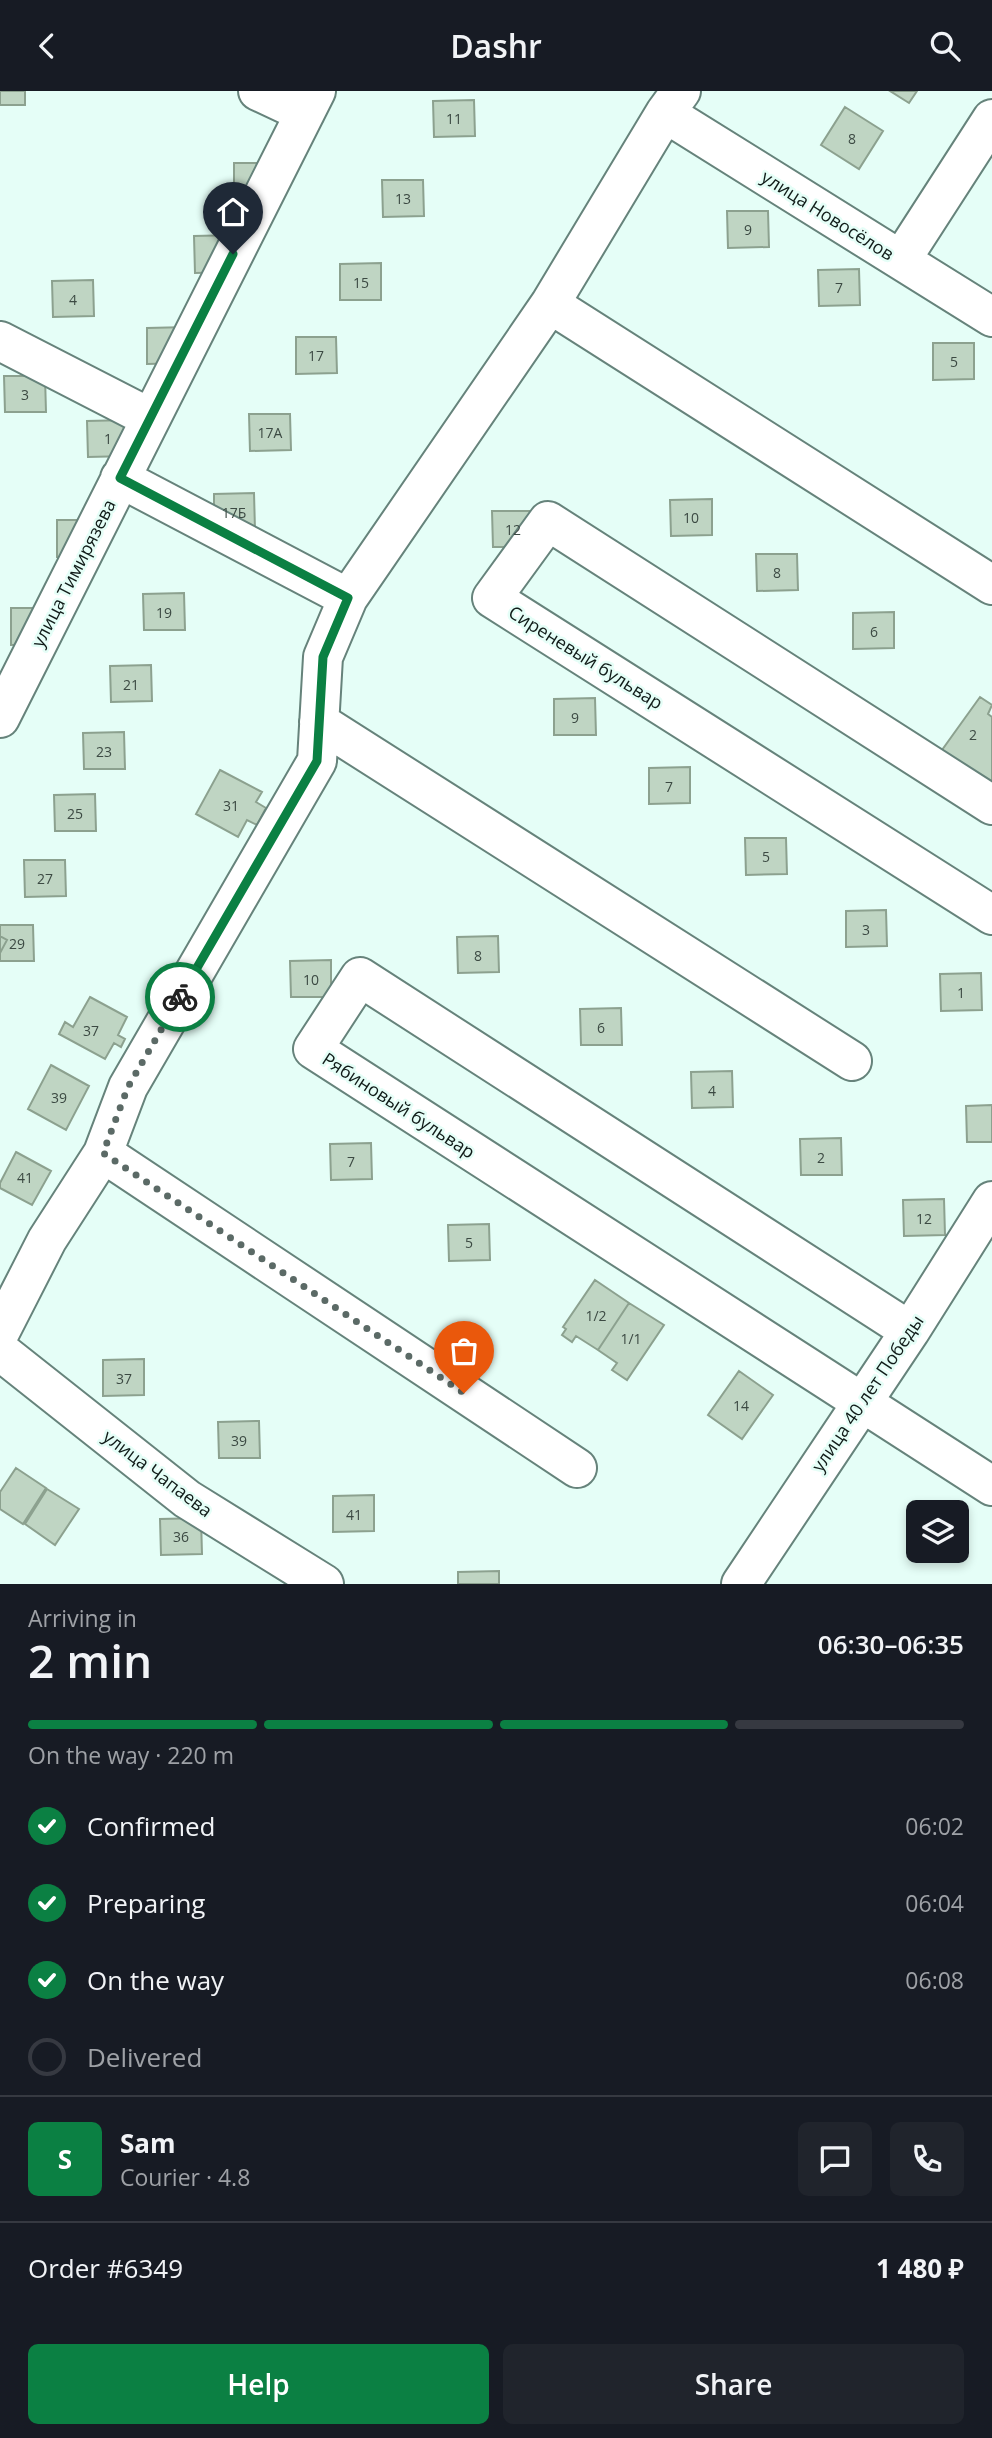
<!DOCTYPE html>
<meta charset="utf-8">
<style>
body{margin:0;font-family:"Open Sans",sans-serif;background:#20242c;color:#f1f3f6;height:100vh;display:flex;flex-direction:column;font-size:26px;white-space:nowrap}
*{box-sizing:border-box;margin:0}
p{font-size:23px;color:#9ea1a6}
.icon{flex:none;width:38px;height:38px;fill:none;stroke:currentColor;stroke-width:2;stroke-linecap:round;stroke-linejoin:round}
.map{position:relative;height:1493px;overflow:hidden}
.sheet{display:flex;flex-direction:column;background:#171b24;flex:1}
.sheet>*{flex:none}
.controls{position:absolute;left:906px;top:1409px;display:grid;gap:14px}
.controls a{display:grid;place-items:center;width:63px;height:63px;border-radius:10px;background:#171b24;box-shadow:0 4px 10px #0003;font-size:35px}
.pin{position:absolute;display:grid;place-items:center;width:60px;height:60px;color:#fff;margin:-72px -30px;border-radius:50% 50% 50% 0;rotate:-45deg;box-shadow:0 0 7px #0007}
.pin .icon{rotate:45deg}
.courier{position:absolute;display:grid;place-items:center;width:70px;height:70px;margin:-35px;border:5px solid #0b8043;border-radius:50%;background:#fff;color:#222;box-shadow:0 2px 9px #0007}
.overview em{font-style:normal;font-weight:600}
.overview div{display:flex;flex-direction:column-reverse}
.overview{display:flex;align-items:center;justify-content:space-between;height:119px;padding:0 28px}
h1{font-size:46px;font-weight:600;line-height:52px}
.bar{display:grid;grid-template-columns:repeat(4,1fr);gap:10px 7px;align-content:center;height:84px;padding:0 28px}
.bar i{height:9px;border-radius:5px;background:#363941}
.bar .current{background:#0b8043}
.bar p{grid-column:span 4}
.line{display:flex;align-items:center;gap:18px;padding:0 28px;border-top:2px solid #363941}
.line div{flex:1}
.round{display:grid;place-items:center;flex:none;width:74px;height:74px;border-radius:10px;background:#20242c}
ol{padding:0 28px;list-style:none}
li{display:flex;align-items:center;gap:21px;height:77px}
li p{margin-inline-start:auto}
li .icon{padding:7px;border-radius:50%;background:#0b8043;color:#fff;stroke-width:4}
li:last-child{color:#9ea1a6}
li i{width:38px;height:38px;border:4px solid #363941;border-radius:50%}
.action{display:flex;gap:14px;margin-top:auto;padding:14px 28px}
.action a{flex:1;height:80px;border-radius:10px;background:#0b8043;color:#fff;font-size:28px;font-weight:600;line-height:80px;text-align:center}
.action a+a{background:#20242c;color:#f1f3f6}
header{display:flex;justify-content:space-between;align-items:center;height:91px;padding:0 28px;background:#171b24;font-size:32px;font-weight:600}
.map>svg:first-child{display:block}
.building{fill:#bfd5c3;stroke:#8ca18f;stroke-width:2}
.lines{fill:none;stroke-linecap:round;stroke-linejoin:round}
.minor-casing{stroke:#66837b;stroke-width:42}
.minor{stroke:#fff;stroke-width:38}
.done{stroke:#5b6a66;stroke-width:7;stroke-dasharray:0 12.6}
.route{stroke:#0b8043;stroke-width:9}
.labels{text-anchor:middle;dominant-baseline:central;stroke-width:5;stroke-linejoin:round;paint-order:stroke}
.number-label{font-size:14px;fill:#3c4a43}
.street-label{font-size:18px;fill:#101b18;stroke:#e5fef7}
</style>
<header><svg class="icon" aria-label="back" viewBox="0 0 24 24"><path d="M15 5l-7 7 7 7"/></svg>Dashr<svg class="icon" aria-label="search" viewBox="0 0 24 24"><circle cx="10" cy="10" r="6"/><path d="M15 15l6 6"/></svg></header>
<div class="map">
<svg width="992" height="1493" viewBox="0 0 992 1493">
<rect width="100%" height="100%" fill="#e5fef7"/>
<!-- building -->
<path class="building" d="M0 0H25V14H0Z
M890 0H917L909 12Z
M474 9 475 45 434 46 433 10Z
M845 16 883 40 859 78 821 54Z
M234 72H275L276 108 234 109Z
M382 89H423L424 125 383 126Z
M727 120H768L769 156 728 157Z
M236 144V181L195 182 194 145Z
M381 172V209H340V173Z
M859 178 860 214 819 215 818 179Z
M93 189 94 225 53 226 52 190Z
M188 236V272L147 273V237Z
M296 246H336L337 282 296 283Z
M933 252H974V288L933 289Z
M4 285H45L46 321H5Z
M249 323H290L291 359 250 360Z
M128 329 129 365 88 366 87 330Z
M254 402 255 439H214V403Z
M712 408V444L671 445 670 409Z
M492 420H533L534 456H493Z
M57 429H98V465L57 466Z
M756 463H797L798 499 757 500Z
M184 502 185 539H144L143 503Z
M11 517H52V553L11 554Z
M894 521V557L853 558V522Z
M151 574 152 610 111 611 110 575Z
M980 606 992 614 988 623 992 626V694L942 659Z
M595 607 596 644H554V608Z
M124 641 125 678H84L83 642Z
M690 676V712L649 713V677Z
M220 679 262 701 256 711 266 717 257 734 247 729 238 746 196 723Z
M95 703 96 740H55L54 704Z
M745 747H786L787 783 746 784Z
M24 769H65L66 805 25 806Z
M886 819 887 855 846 856V820Z
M0 834H33L34 870H0Z
M0 845 7 849 0 862Z
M498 845 499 881 458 882 457 846Z
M331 869V906H291L290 870Z
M981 882 982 919 941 920 940 883Z
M90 906 127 926 118 944 125 948 121 956 114 952 105 968 59 943 65 931 73 936Z
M621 917 622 954H581L580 918Z
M51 974 89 995 66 1039 28 1018Z
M732 980 733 1016 692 1017 691 981Z
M992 1014V1051H967L966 1015Z
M841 1047 842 1084H801L800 1048Z
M371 1052 372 1088 331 1089 330 1053Z
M16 1061 51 1080 32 1114 0 1097V1092Z
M944 1108 945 1144 904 1145 903 1109Z
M489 1133 490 1169 449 1170 448 1134Z
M595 1189 629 1212 598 1259 576 1245 572 1251 562 1244 566 1238 563 1236Z
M629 1212 664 1234 627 1289 612 1279 617 1272 598 1259Z
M144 1268V1304L103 1305V1269Z
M739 1280 773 1304 742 1348 708 1324Z
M259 1330 260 1367H219L218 1331Z
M16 1377 46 1397 23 1433 0 1418V1401Z
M47 1398 79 1418 55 1454 25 1433Z
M374 1404V1440L333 1441V1405Z
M201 1427 202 1463 161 1464 160 1428Z
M499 1480V1493H458V1481Z"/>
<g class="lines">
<!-- minor casing -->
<g class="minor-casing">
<path id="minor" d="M258 0 305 22
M665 22 992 226
M901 169 992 28
M550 213 992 494
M0 250 150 327
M120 387 348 507
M0 627 316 0
M319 631 852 970
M992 714 548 430 492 507 992 824
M103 1062 577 1377
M910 1240 360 886 313 958 992 1395
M0 1241 47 1149 103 1062 128 996 317 670 323 566 348 507 550 213 665 22 681 0
M0 1260 187 1408 324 1493
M741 1493 910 1240 992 1110"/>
</g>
<!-- minor -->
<use href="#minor" class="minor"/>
</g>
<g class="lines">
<!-- done -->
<path class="done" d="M180 906 128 996 103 1062 464 1302"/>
<!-- route -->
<path class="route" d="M180 906 317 670 323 566 348 507 120 387 233 163"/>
</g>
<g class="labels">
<!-- number labels -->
<g class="number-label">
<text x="454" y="27">11</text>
<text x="852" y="47">8</text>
<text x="403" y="107">13</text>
<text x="748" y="138">9</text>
<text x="361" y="191">15</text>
<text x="839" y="196">7</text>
<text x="73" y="208">4</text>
<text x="316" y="264">17</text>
<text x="954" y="270">5</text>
<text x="25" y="303">3</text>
<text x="270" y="341">17А</text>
<text x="108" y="347">1</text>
<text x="234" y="421">17Б</text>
<text x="691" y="426">10</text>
<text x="513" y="438">12</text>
<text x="777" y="481">8</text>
<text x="164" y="521">19</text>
<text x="874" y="540">6</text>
<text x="131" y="593">21</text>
<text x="575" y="626">9</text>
<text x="973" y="643">2</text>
<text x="104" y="660">23</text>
<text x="669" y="695">7</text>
<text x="231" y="714">31</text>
<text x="75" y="722">25</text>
<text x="766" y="765">5</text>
<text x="45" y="787">27</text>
<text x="866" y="838">3</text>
<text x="17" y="852">29</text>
<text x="478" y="864">8</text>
<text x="311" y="888">10</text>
<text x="961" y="901">1</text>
<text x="601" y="936">6</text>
<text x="91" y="939">37</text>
<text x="712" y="999">4</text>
<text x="59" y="1006">39</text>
<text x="821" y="1066">2</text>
<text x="351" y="1070">7</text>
<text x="25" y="1086">41</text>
<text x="924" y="1127">12</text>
<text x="469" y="1151">5</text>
<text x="596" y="1224">1/2</text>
<text x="631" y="1247">1/1</text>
<text x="124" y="1287">37</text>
<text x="741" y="1314">14</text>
<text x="239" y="1349">39</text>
<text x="354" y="1423">41</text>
<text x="181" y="1445">36</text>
</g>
<!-- street labels -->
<g class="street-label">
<text transform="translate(828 124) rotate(32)">улица Новосёлов</text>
<text transform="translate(73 482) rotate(-63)">улица Тимирязева</text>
<text transform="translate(586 566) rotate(32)">Сиреневый бульвар</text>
<text transform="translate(399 1014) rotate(33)">Рябиновый бульвар</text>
<text transform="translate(867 1302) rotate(-56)">улица 40 лет Победы</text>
<text transform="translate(158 1382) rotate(37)">улица Чапаева</text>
</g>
</g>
</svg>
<div class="controls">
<a><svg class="icon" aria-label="layers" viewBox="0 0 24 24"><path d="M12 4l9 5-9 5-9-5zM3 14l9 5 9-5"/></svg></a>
</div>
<div class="pin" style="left:464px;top:1302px;background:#ea580c"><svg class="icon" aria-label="bag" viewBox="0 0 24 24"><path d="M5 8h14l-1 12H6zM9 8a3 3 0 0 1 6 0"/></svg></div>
<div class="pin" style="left:233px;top:163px;background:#1f2937"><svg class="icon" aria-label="home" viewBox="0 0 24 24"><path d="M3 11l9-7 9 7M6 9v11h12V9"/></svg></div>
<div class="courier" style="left:180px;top:906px"><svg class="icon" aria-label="bike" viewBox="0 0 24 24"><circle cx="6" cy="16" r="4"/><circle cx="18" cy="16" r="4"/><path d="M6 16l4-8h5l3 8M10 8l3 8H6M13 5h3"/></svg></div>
</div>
<section class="sheet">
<div class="overview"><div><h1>2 min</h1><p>Arriving in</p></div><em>06:30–06:35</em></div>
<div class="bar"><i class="current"></i><i class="current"></i><i class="current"></i><i></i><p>On the way · 220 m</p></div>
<ol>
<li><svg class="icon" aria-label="check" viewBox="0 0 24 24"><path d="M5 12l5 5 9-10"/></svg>Confirmed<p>06:02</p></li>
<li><svg class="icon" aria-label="check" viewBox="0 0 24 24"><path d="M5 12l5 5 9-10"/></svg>Preparing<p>06:04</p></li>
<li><svg class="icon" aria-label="check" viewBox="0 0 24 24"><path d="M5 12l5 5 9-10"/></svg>On the way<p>06:08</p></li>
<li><i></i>Delivered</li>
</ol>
<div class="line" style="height:126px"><b class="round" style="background:#0b8043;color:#fff">S</b><div><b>Sam</b><p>Courier · 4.8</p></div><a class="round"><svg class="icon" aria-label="chat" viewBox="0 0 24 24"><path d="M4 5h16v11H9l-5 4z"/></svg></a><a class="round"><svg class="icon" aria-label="phone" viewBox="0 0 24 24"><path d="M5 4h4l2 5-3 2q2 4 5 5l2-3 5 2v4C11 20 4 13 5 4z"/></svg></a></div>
<div class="line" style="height:91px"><div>Order #6349</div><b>1 480 ₽</b></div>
<div class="action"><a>Help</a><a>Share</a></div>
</section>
